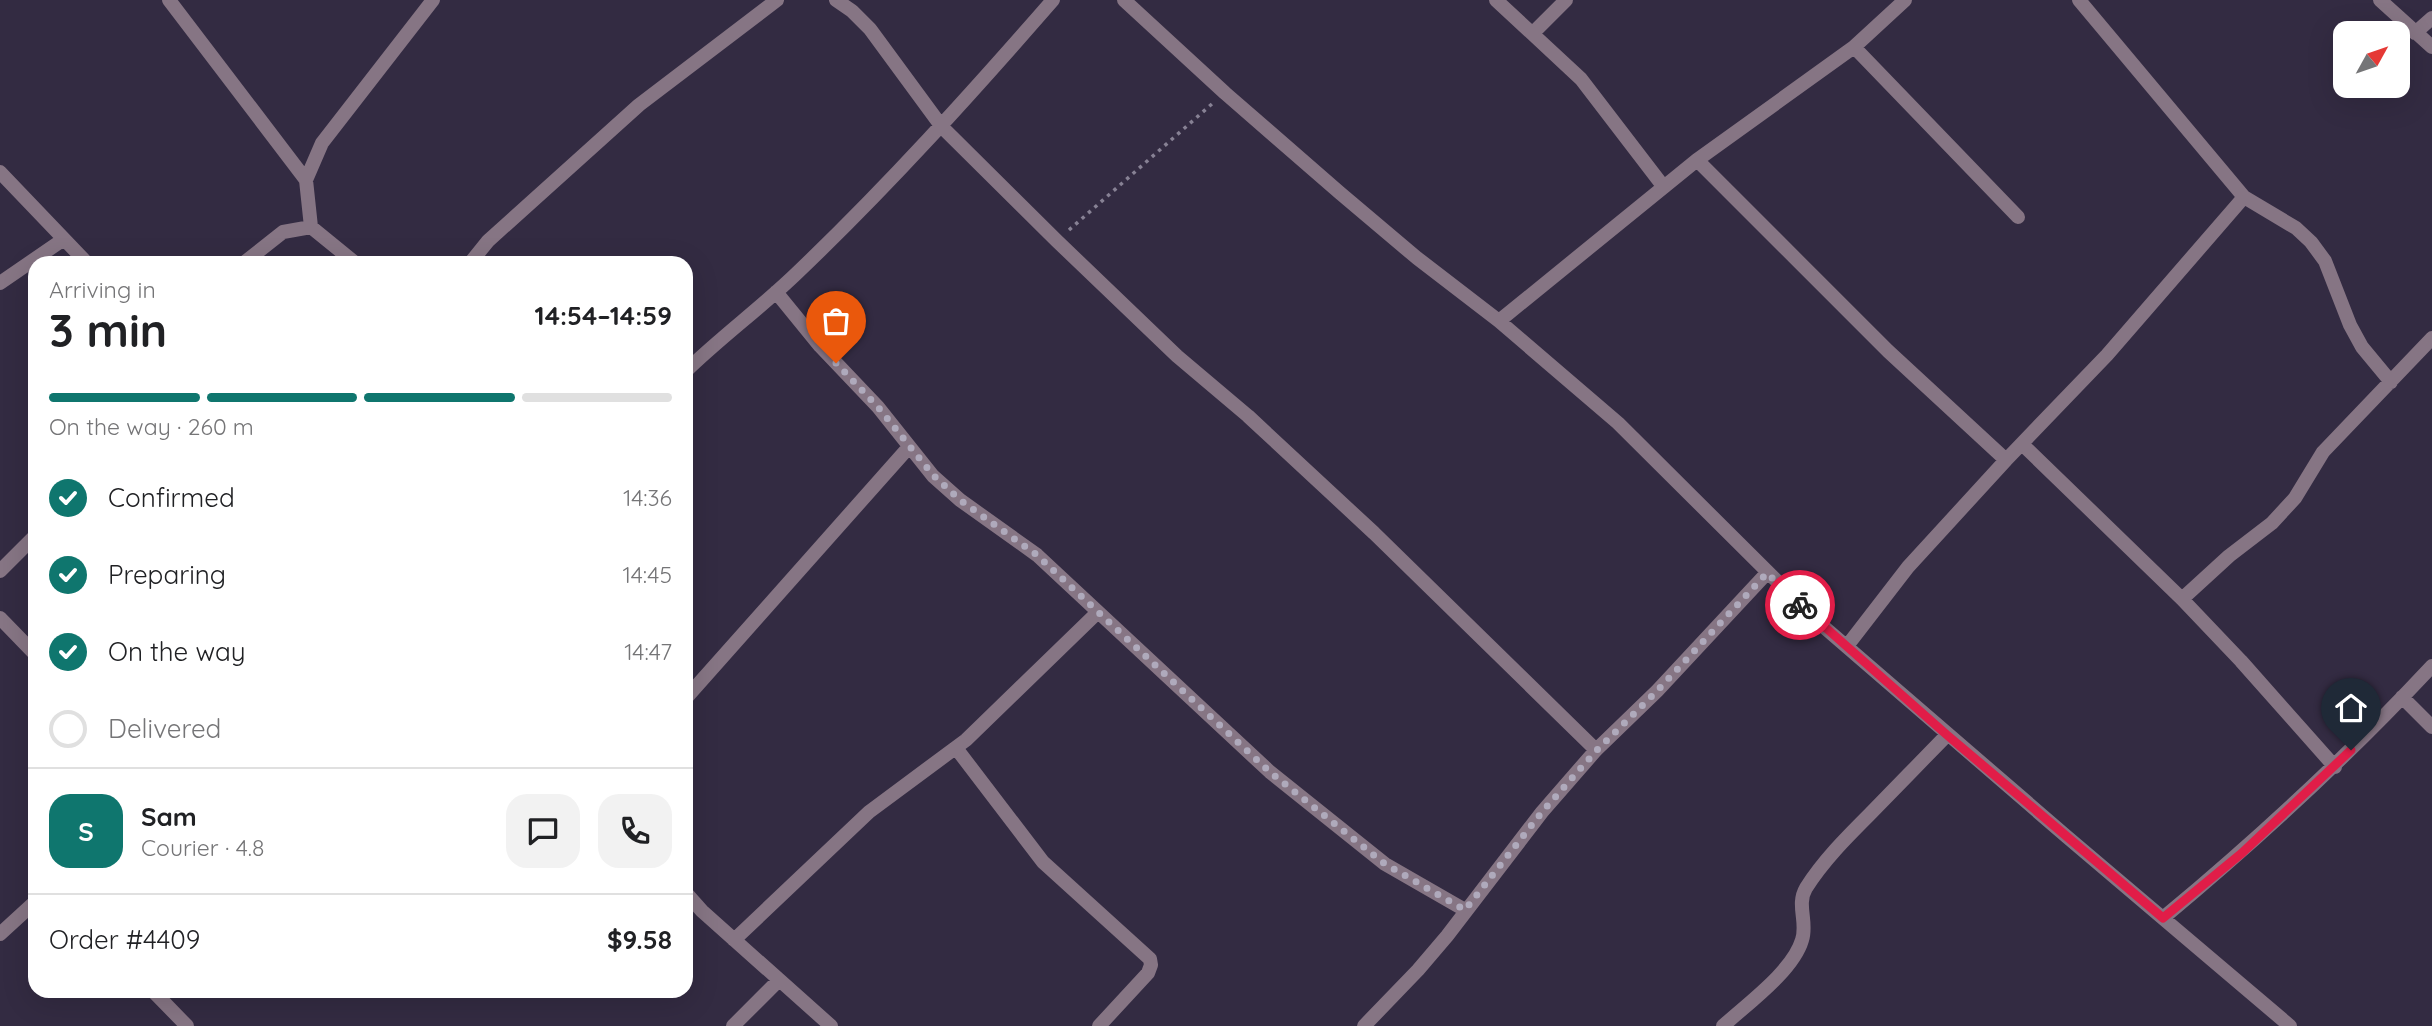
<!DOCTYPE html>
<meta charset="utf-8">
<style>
body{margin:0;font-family:Quicksand,sans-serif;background:#f2f2f2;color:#202124;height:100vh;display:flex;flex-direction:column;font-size:26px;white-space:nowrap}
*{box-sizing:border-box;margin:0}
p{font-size:23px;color:#757577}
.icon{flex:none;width:38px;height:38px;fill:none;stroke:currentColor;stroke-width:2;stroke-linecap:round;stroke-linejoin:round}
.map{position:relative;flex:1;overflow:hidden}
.sheet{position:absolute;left:28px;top:256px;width:665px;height:742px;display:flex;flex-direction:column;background:#fff;border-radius:21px;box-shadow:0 7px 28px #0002}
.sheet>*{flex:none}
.needle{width:46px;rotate:50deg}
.fabs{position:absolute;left:2333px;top:21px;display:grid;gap:14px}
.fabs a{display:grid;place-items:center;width:77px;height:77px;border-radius:14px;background:#fff;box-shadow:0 7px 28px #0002;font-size:35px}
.pin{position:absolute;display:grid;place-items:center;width:60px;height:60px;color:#fff;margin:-72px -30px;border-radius:50% 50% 50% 0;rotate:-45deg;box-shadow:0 0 7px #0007}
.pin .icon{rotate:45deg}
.courier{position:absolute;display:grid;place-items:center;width:70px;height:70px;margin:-35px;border:5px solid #e11d48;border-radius:50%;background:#fff;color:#222;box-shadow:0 2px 9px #0007}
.overview em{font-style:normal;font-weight:700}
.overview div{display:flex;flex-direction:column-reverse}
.overview{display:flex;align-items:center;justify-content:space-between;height:119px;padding:0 21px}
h1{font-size:46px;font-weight:700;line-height:52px}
.bar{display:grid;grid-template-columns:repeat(4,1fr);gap:10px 7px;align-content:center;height:84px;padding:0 21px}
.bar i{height:9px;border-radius:5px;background:#e0e0e0}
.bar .on{background:#0f766e}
.bar p{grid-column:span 4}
.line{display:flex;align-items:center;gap:18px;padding:0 21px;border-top:2px solid #e0e0e0}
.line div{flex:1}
.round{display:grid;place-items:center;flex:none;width:74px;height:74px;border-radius:21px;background:#f2f2f2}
ol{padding:0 21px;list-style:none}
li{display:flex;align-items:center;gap:21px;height:77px}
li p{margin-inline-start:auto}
li .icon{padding:7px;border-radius:50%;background:#0f766e;color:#fff;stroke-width:4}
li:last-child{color:#757577}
li i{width:38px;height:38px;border:4px solid #e0e0e0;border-radius:50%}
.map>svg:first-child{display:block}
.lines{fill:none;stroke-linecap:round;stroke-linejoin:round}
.path{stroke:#878194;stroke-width:3.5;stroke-dasharray:3.5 5;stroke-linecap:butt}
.street{stroke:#867584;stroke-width:14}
.done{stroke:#afaabc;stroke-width:7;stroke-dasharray:0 12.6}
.route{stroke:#e11d48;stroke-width:9}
</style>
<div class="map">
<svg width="2432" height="1026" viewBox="0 0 2432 1026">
<rect width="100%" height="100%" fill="#332b42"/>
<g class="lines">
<!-- path -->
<path class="path" d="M1069 230 1213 103"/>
<!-- street -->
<path class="street" d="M169 0 306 180
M836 0 852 11 870 29 942 127 1057 241 1177 356 1248 416 1374 533 1596 750
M1124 0 1225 93 1340 193 1417 258 1499 321 1618 423 1817 621 2066 836 2290 1026
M1496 0 1581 79 1663 186
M2079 0 2244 197 2296 228 2311 242 2325 261 2350 325 2362 347 2391 382
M2380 0 2432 47
M1533 33 1566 0
M2415 33 2432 18
M1854 47 2018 217
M1697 160 1888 351 2006 460
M0 172 86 262
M311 227 306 180 322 143 433 0
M245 262 283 232 311 227 354 262
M471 262 488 241 639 105 777 0
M0 283 64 239
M776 292 820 346 878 407 933 476 960 500 1037 555 1270 772 1385 864 1465 910
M1499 321 1697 160 1854 47 1905 0
M686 371C722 336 762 307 798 272 888 186 971 94 1053 0
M2022 444 2182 599 2241 661 2335 767
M0 571 35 536
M2182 599 2229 556 2272 523 2295 498 2323 452 2432 338
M0 618 35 654
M1847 646 1908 567 2006 460 2107 355 2244 197
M2402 697 2432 727
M686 698 909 447
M956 748 1043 862 1150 959 1151 965 1148 973 1099 1026
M686 893 702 911 831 1026
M2163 918C2258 839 2348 756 2432 666
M0 934 35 902
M734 940 869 812 966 740 1098 612
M152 990 187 1026
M733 1026 778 981
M1364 1026 1418 970 1447 936 1542 812 1596 750 1657 691 1767 573
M1723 1026C1747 1004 1793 971 1802 940 1808 922 1796 905 1806 888 1823 861 1846 838 1869 815 1895 788 1921 762 1947 735"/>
</g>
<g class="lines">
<!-- done -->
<path class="done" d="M836 363 878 407 933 475 960 500 1037 555 1270 772 1385 864 1465 910 1542 812 1596 751 1657 691 1767 573 1800 605"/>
<!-- route -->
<path class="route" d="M1800 605 1947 735 2163 918 2242 853 2351 750"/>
</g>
</svg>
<div class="fabs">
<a><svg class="needle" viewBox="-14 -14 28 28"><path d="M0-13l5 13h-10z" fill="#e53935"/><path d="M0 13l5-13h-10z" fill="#757577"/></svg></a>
</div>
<div class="pin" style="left:836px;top:363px;background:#ea580c"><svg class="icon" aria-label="bag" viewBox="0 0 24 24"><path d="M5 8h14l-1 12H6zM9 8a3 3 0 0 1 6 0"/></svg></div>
<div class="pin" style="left:2351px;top:750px;background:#1f2937"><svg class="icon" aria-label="home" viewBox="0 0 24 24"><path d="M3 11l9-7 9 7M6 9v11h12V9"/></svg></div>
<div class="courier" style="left:1800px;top:605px"><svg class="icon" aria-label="bike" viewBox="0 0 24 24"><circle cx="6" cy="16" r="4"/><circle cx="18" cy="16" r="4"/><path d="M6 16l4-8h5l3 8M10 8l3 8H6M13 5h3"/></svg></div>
<section class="sheet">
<div class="overview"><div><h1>3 min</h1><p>Arriving in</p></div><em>14:54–14:59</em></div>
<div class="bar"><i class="on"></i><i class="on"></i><i class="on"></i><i></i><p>On the way · 260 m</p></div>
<ol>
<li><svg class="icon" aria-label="check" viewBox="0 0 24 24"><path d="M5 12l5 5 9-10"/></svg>Confirmed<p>14:36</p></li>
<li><svg class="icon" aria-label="check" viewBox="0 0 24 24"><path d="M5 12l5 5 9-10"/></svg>Preparing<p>14:45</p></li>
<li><svg class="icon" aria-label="check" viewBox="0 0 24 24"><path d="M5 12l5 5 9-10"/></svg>On the way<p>14:47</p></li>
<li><i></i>Delivered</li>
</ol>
<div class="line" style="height:126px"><b class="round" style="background:#0f766e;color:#fff">S</b><div><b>Sam</b><p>Courier · 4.8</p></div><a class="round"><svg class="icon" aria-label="chat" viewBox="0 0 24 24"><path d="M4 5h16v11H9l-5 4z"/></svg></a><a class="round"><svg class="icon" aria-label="phone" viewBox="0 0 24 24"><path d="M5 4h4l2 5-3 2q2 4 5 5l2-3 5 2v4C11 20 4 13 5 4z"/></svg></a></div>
<div class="line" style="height:91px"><div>Order #4409</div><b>$9.58</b></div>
</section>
</div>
